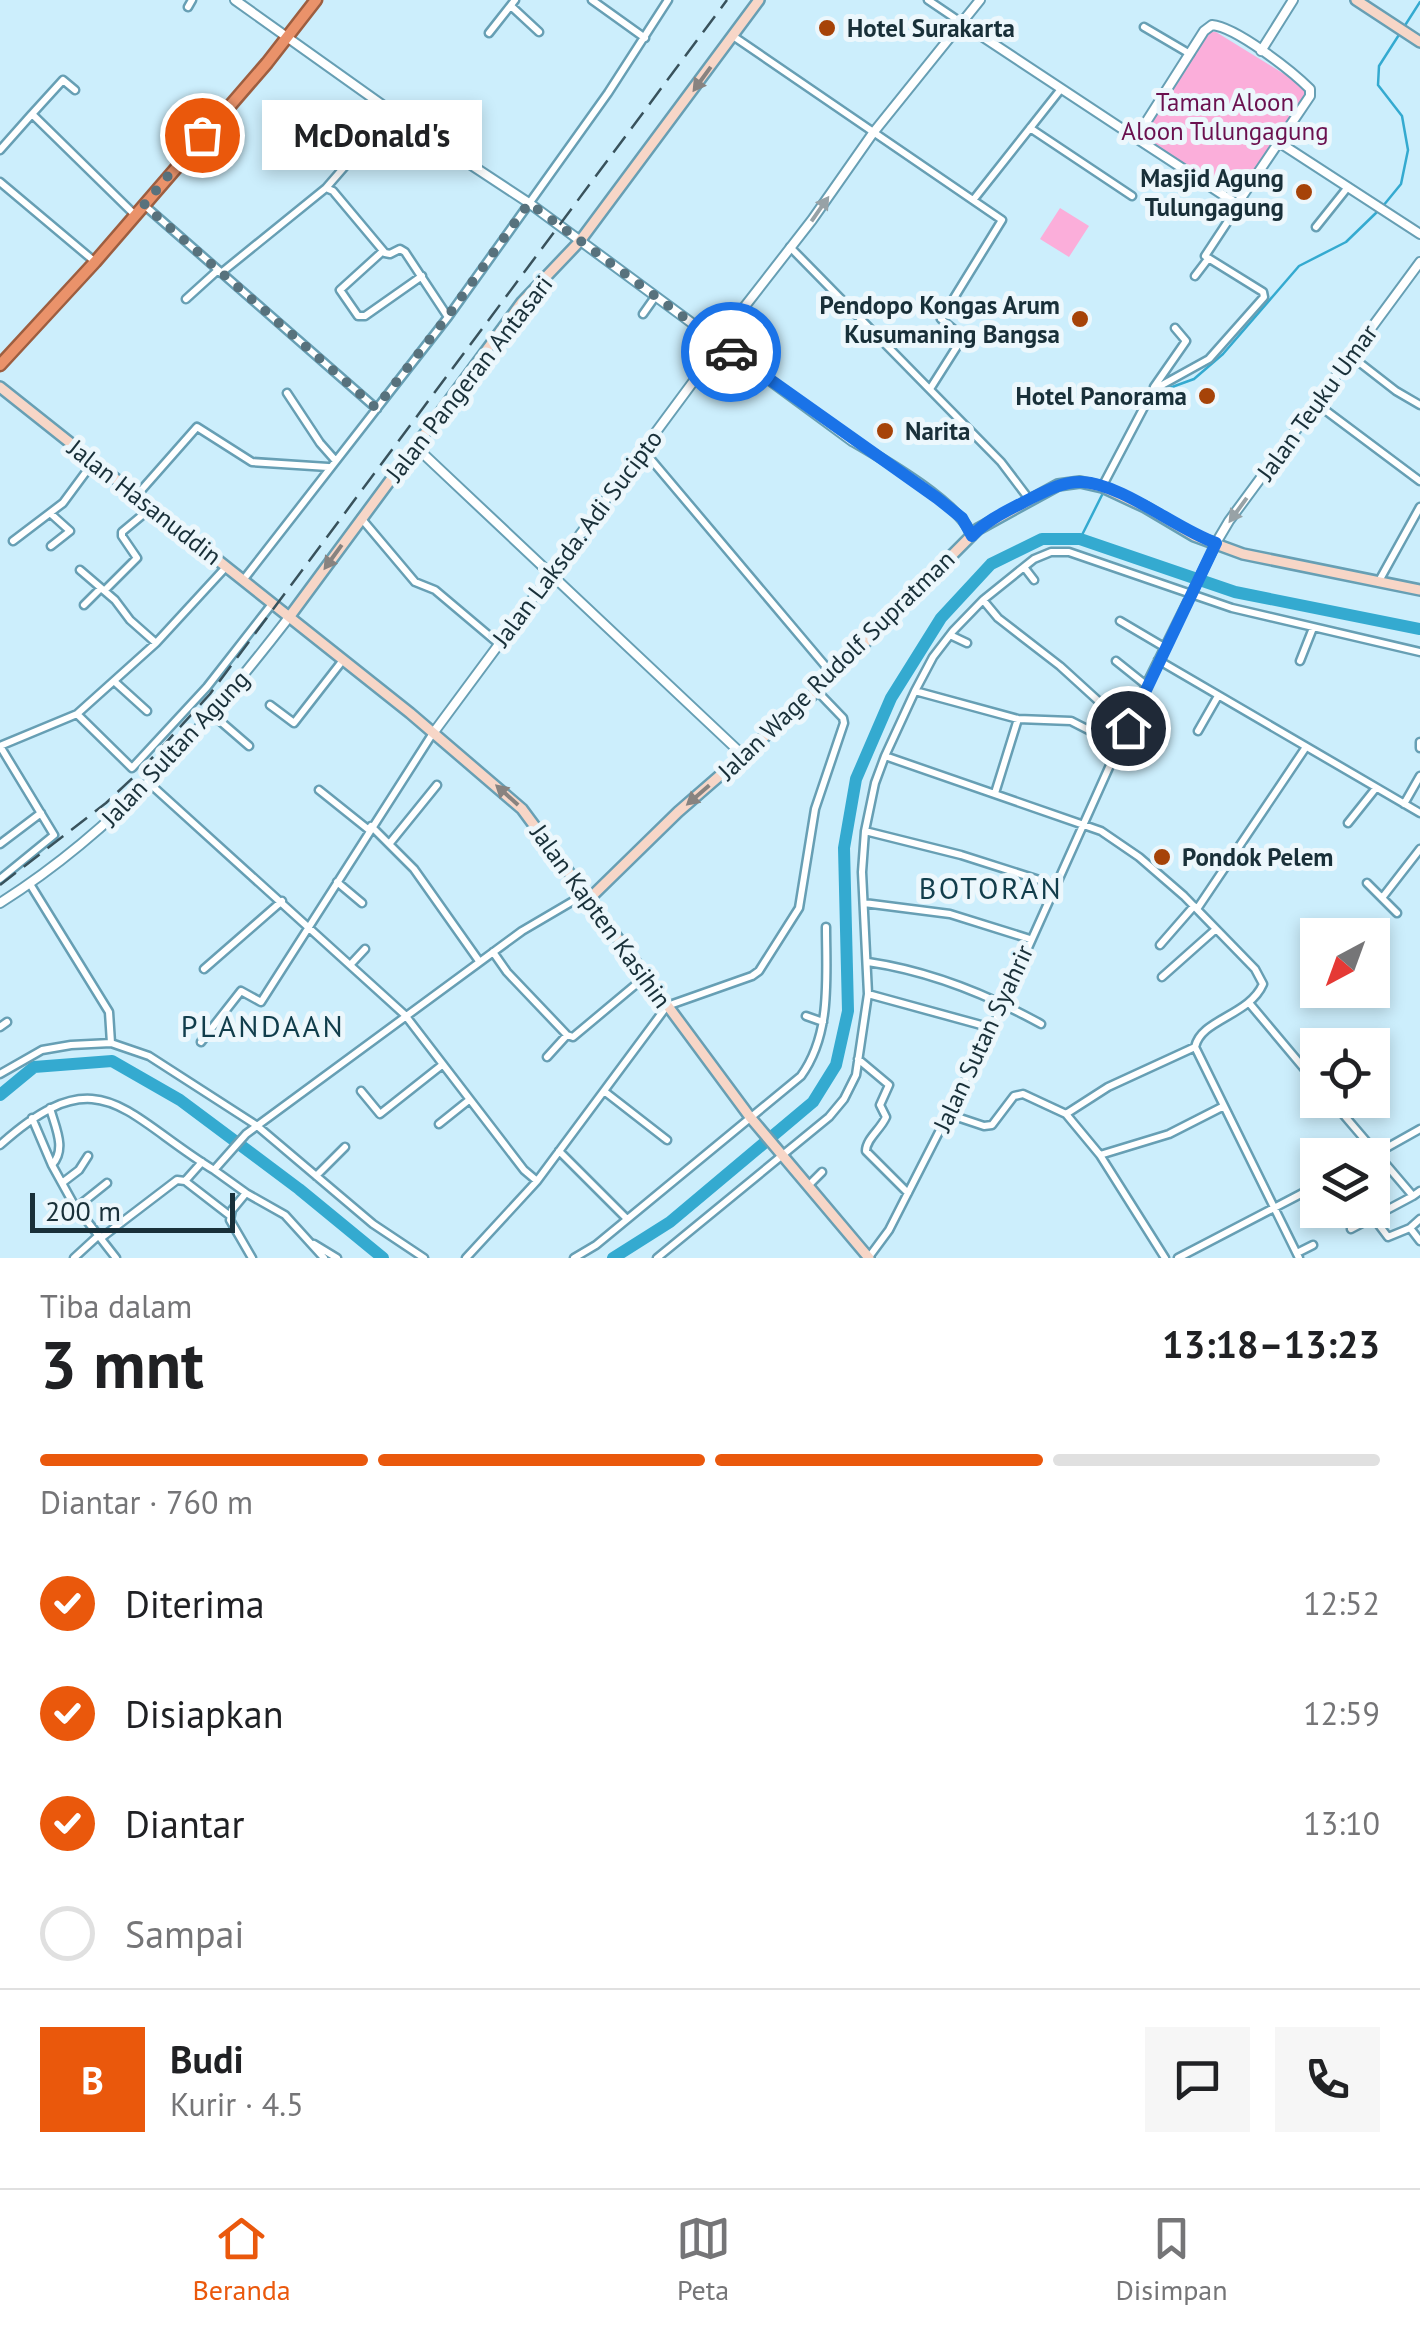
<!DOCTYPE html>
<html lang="id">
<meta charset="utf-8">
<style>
body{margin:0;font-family:"PT Sans",sans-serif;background:#f6f6f6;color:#202124;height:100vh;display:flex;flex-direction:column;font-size:38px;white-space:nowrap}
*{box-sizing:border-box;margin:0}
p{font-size:32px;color:#757577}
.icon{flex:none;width:55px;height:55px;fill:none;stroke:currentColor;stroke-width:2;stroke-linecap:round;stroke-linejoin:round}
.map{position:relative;height:1258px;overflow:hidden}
.sheet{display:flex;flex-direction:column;background:#fff;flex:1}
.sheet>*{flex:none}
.needle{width:65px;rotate:221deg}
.controls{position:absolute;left:1300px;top:918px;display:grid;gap:20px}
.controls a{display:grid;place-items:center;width:90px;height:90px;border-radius:0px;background:#fff;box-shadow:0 5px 15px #0003;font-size:50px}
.scale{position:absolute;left:30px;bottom:25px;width:205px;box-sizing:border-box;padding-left:10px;border:5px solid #193039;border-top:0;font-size:28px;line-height:35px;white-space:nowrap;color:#193039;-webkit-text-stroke:8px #ecf7fc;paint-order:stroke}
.pin{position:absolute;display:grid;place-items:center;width:85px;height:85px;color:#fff;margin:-42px;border:5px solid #fff;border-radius:50%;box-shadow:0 2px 10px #0007}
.courier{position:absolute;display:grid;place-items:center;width:100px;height:100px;margin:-50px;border:8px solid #1a73e8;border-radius:50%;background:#fff;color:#222;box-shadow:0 2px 12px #0007}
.bubble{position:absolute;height:70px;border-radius:0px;background:#fff;box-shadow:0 5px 15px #0003;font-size:32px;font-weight:600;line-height:70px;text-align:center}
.overview em{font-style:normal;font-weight:600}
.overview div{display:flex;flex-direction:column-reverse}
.overview{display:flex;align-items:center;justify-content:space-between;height:170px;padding:0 40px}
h1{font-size:65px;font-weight:600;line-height:75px}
.bar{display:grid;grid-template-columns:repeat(4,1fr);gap:15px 10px;align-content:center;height:120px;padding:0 40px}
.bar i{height:12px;border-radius:8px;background:#e0e0e0}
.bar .on{background:#ea580c}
.bar p{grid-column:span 4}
.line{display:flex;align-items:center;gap:25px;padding:0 40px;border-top:2px solid #e0e0e0}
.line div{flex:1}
.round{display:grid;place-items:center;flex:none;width:105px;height:105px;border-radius:0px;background:#f6f6f6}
ol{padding:0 40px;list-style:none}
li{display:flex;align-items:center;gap:30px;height:110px}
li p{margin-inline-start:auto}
li .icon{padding:10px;border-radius:50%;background:#ea580c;color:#fff;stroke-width:4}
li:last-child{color:#757577}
li i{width:55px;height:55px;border:5px solid #e0e0e0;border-radius:50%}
.tabs{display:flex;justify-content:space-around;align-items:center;height:140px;border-top:2px solid #e0e0e0;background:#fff;font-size:28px;color:#757577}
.tabs a{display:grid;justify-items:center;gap:5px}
.tabs .on{color:#ea580c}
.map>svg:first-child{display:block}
.green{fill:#fbaeda}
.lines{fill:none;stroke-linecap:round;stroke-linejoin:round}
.stream{stroke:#34aad0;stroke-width:2.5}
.river{stroke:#34aad0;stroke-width:12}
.minor-casing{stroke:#679fb4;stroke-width:11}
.tertiary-casing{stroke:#679fb4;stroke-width:12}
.secondary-casing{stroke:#679fb4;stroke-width:14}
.trunk-casing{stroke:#9d5e40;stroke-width:15}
.minor{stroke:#fff;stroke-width:6}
.tertiary{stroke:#fff;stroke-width:8}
.secondary{stroke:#f7d6c7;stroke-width:9}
.trunk{stroke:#ea926a;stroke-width:10}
.rail{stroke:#39525c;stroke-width:2.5;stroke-dasharray:20 10;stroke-linecap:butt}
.oneway{fill:#888380}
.oneway2{fill:#98a2a6}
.done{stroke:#58727d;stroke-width:10;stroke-dasharray:0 18}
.route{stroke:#1a73e8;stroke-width:12}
.poi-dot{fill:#a64308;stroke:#ecf7fc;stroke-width:4}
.labels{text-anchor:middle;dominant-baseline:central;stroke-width:10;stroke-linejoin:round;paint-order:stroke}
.poi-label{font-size:25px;font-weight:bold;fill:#193039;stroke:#ecf7fc;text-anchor:start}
.park-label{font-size:25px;fill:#6b104f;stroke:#ecf7fc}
.street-label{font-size:25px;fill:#193039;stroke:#ecf7fc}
.quarter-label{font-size:30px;letter-spacing:2.5px;fill:#113d4b;stroke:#ecf7fc}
</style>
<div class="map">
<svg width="1420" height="1258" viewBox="0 0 1420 1258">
<rect width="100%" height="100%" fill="#cceefc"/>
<!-- green -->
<path class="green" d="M1210 32H1216L1305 87 1309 93 1238 201 1141 137Z
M1060 208 1089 226 1069 257 1040 239Z"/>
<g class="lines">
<!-- stream -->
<path class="stream" d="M1383 206 1401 184 1408 150 1402 116 1378 85 1379 66 1420 2
M1148 406 1161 391 1194 379 1223 354 1299 266 1346 242 1378 211
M1080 539 1102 495"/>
<!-- river -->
<path class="river" d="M0 1095 34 1067 112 1061 180 1100 299 1189 383 1258
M613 1258 670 1222 813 1102 836 1065 848 1011 844 848 856 779 891 698 941 618 991 564 1042 539H1080L1235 592 1420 629"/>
<!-- minor casing -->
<g class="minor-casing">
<path id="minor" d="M592 0 645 38
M928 0 962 23
M511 6 539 32
M188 7 192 0
M1144 27 1190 54
M489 33 515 0
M733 36 1002 220 941 319 963 337 930 389
M32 114 63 80 75 90
M1030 128 1132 196
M0 150 32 114 135 215
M0 182 94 261
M326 188 346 165
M974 199 1061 89
M144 205 377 409
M1316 227 1348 187
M790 247 1001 462 1029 499
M383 251 340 290 358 316H365L422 276
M221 273 326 188 333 191 385 253 390 254 400 249 405 252 448 317
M1195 276 1208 259
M186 299 218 270
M643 314 655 297
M1351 356 1396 391 1420 405
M1154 387 1186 341 1175 328
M287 393 320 443 335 460
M1317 404 1420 481
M643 450 833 675
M1102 487 1153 390 1209 359 1264 297 1263 292 1205 256 1240 203
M137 495 197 427 252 462 328 467
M50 513 70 531 51 546
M361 518 415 582 435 590 499 644
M13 541 63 503 94 461
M1024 567 1034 580
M80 570 115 600 130 620 156 643
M244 579 448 317 608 93 668 0
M1379 581 1420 507
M105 590 137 558 122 536V532L152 507
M983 600 998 618 1060 666 1128 728
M84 605 101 588
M1120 621 1164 647
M950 635 967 643
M1158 660 1420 813
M1116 661 1146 685
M1300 661 1313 628
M115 682 147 711
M915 691 1018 719 1071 721 1120 746
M270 705 294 723 343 660
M77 714 132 768 207 687 272 604
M212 714 249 746
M1198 731 1218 696
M1420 742V748
M0 746 77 714 156 643 226 567
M0 746 54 835 0 879
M885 756 1101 831 1139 857 1184 896 1255 969 1263 984C1249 1016 1201 1019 1195 1047L1299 1258
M149 783 405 1015 524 1170 537 1181 667 1006 752 976 759 971 799 908 815 809 844 723 843 718 817 691
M319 790 369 830
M995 793 1018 719
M1404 804 1420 776
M1348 823 1376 788
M371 826 414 869 479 961
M865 831 961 855 1055 885
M390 843 437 785
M0 844 41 813
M337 882 362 903
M1367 883 1397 913
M30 884 109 1012 111 1043
M1382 898 1420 849
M864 903 950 914 1030 939
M1197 909 1306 747
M1160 945 1194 906
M493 952 507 972 567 1035 573 1037 646 976
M868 962C929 971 987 994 1041 1024
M351 964 365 949
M204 969 282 901
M1162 977 1216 929
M868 994 992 1028
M1250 1004 1318 1085
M806 1016 823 1022
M0 1027 7 1022
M201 1042 241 991 261 1002 433 733
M547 1057 567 1035
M858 1059 889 1085 880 1105 886 1117C881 1129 866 1139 866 1151L908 1193
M0 1074 42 1050 71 1045 111 1043 149 1056 256 1125 373 1224 424 1258
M361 1091 380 1114 442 1065
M604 1091 667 1140
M1331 1100 1413 1196 1420 1191
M50 1108C55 1127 67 1149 52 1165
M948 1114 984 1126 992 1125 1014 1096 1023 1094 1066 1114 1100 1155
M1066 1114 1108 1087 1195 1047
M32 1118 52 1165 73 1203 116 1258
M439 1124 469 1100
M0 1145C100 1055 124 1115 214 1170
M559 1151 626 1218
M1372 1156 1420 1129
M316 1176 345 1147
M185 1181 202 1162
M62 1183 79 1170 88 1156
M809 1185 822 1172
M246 1193 285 1215 324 1258
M77 1207 107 1183
M1373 1217 1388 1237 1410 1228
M1420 1219 1410 1228 1420 1241
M1351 1229 1413 1196
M101 1238 177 1180 185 1181 229 1215
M314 1244 337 1258
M1297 1253 1313 1245
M869 1257 889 1230 992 1028 1146 685 1216 544
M74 1258 99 1235
M252 1258 230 1220 232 1210 246 1193 214 1170 246 1134 522 931 585 894
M466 1258 537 1181
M574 1258 596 1245 801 1076C832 1033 826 977 826 927
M657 1258 829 1117 844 1099 856 1075 868 994 862 872 865 831 875 783 885 756 915 691 933 657 953 631 983 600 1034 559 1051 552H1069L1232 608 1420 652
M1165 1258 1100 1155 1169 1134 1224 1106
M1178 1258 1318 1185"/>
</g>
<!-- tertiary casing -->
<g class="tertiary-casing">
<path id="tertiary" d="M235 0 409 124 529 203 852 441C883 459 960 503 972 536
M962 23 1136 138
M1212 25C1236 27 1292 71 1310 89V96L1237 204 1136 138 1204 31Z
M1261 51 1293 0
M1280 143 1420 234
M416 447 745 757
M1216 543 1229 521 1420 262
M434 732 707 363 717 342 812 220 873 133 980 0
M0 903C119 828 205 726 290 616"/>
</g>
<!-- secondary casing -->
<g class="secondary-casing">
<path id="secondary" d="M1356 0 1420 42
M0 387 410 713 522 809 750 1117 869 1258
M290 616 522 302 580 241 759 0
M589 899 678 812 817 691 978 529 1058 485 1080 482 1102 487 1145 507 1194 536 1243 554 1420 590"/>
</g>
<!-- trunk casing -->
<g class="trunk-casing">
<path id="trunk" d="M0 365 95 262 267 63 316 0"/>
</g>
<!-- minor -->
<use href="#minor" class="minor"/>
<!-- tertiary -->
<use href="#tertiary" class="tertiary"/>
<!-- secondary -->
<use href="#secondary" class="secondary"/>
<!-- trunk -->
<use href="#trunk" class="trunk"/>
<!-- rail -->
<path class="rail" d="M0 885 106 803 142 769 210 694 727 0"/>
</g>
<!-- one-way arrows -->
<defs><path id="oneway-solid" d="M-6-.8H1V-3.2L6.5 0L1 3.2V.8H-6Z" transform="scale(2.5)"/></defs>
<g class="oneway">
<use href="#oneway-solid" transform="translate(702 79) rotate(126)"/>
<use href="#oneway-solid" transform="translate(333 557) rotate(126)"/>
<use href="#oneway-solid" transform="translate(507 795) rotate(-138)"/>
<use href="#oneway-solid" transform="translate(698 795) rotate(139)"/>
</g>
<g class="oneway2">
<use href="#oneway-solid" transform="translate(820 209) rotate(-55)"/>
<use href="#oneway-solid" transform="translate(1238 510) rotate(126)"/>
</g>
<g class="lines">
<!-- done -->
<path class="done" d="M202 135 144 205 376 408 448 316 529 203 731 352"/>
<!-- route -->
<path class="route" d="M731 352 937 498 962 518 972 536C987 520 1005 512 1024 502 1042 493 1061 481 1082 482 1123 484 1176 529 1216 543L1128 728"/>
</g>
<!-- markers -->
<g class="poi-dot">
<circle cx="827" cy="28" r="10"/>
<circle cx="1304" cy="192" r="10"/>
<circle cx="1080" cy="319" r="10"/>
<circle cx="1207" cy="396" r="10"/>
<circle cx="885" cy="431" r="10"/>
<circle cx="1162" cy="857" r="10"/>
</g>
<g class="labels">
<!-- poi labels -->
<g class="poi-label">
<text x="847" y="28">Hotel Surakarta</text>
<text x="1284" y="178" text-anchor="end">Masjid Agung<tspan x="1284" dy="29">Tulungagung</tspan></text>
<text x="1060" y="305" text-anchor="end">Pendopo Kongas Arum<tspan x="1060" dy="29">Kusumaning Bangsa</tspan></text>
<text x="1187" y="396" text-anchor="end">Hotel Panorama</text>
<text x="905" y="431">Narita</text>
<text x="1182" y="857">Pondok Pelem</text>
</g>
<!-- park labels -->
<g class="park-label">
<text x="1225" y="102">Taman Aloon<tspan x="1225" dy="29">Aloon Tulungagung</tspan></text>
</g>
<!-- street labels -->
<g class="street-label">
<text transform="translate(469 378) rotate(-52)">Jalan Pangeran Antasari</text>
<text transform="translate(1317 402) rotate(-54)">Jalan Teuku Umar</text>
<text transform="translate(145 502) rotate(38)">Jalan Hasanuddin</text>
<text transform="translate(577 538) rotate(-53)">Jalan Laksda. Adi Sucipto</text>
<text transform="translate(836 665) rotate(-44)">Jalan Wage Rudolf Supratman</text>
<text transform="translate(175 748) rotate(-47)">Jalan Sultan Agung</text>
<text transform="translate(601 916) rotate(54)">Jalan Kapten Kasihin</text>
<text transform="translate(983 1038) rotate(-65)">Jalan Sutan Syahrir</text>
</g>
<!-- quarter labels -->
<g class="quarter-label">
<text x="991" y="887">BOTORAN</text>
<text x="263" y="1025">PLANDAAN</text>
</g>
</g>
</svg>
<div class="controls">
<a><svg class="needle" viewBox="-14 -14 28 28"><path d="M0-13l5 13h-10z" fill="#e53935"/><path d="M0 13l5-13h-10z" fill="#757577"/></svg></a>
<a><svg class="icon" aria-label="locate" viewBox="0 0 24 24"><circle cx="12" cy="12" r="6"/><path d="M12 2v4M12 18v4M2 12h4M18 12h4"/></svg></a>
<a><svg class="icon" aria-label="layers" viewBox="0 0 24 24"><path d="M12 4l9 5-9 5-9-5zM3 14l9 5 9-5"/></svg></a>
</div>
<div class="scale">200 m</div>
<div class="pin" style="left:202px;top:135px;background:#ea580c"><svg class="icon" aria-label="bag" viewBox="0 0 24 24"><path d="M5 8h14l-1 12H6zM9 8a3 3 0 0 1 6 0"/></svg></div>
<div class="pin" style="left:1128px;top:728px;background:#1f2937"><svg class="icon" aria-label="home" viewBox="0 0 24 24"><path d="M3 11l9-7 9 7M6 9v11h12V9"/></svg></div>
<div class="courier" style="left:731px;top:352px"><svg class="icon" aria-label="car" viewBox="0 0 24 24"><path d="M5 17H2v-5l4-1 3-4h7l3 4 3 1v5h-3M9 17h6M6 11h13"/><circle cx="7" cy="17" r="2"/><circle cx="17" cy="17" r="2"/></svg></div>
<div class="bubble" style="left:262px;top:100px;width:220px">McDonald's</div>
</div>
<section class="sheet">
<div class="overview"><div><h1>3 mnt</h1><p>Tiba dalam</p></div><em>13:18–13:23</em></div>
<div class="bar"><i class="on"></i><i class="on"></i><i class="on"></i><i></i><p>Diantar · 760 m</p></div>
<ol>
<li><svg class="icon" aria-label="check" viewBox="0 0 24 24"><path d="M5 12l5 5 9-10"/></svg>Diterima<p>12:52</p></li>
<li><svg class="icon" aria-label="check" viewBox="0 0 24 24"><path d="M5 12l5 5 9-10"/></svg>Disiapkan<p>12:59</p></li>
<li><svg class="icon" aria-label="check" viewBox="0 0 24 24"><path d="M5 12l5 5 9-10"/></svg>Diantar<p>13:10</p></li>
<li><i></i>Sampai</li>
</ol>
<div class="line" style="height:180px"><b class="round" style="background:#ea580c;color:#fff">B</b><div><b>Budi</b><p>Kurir · 4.5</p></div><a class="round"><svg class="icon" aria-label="chat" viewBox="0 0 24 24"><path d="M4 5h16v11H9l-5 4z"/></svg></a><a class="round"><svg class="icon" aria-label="phone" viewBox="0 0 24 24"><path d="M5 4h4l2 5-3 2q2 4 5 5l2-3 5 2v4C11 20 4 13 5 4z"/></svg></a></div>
</section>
<nav class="tabs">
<a class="on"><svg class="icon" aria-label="home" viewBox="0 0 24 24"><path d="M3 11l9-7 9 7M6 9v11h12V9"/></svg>Beranda</a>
<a><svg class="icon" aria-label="map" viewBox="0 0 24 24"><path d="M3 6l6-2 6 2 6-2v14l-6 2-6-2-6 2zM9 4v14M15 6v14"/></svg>Peta</a>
<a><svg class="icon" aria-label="saved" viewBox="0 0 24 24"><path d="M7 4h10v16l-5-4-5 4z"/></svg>Disimpan</a>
</nav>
